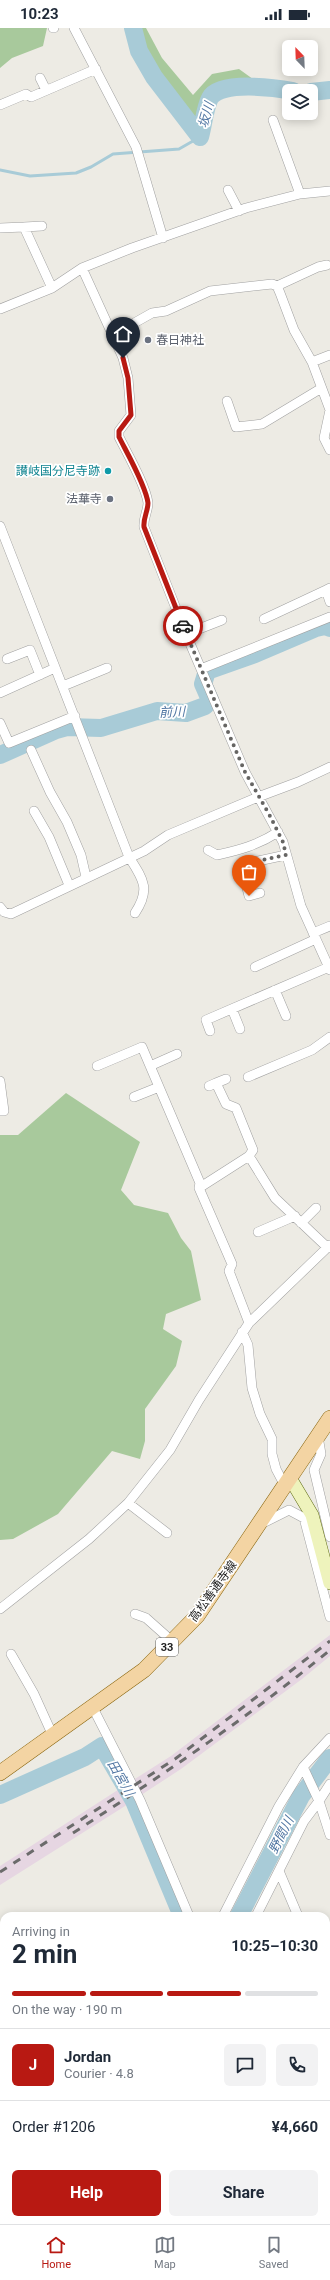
<!DOCTYPE html>
<meta charset="utf-8">
<style>
body{margin:0;font-family:Roboto,"Noto Sans JP",sans-serif;background:#f2f2f3;color:#1f2937;height:100vh;display:flex;flex-direction:column;font-size:15px;white-space:nowrap}
*{box-sizing:border-box;margin:0}
p{font-size:13px;color:#747a83}
.icon{flex:none;width:22px;height:22px;fill:none;stroke:currentColor;stroke-width:2;stroke-linecap:round;stroke-linejoin:round}
.map{position:relative;flex:1;overflow:hidden}
.drawer{position:absolute;left:0px;top:1884px;width:330px;height:312px;display:flex;flex-direction:column;background:#fff;border-radius:12px 12px 0 0;box-shadow:0 2px 10px #0003}
.drawer>*{flex:none}
.needle{width:26px;rotate:337deg}
.controls{position:absolute;left:282px;top:12px;display:grid;gap:8px}
.controls a{display:grid;place-items:center;width:36px;height:36px;border-radius:6px;background:#fff;box-shadow:0 2px 10px #0003;font-size:20px}
.pin{position:absolute;display:grid;place-items:center;width:34px;height:34px;color:#fff;margin:-41px -17px;border-radius:50% 50% 50% 0;rotate:-45deg;box-shadow:0 0 4px #0007}
.pin .icon{rotate:45deg}
.courier{position:absolute;display:grid;place-items:center;width:40px;height:40px;margin:-20px;border:3px solid #b81912;border-radius:50%;background:#fff;color:#222;box-shadow:0 1px 5px #0007}
.overview em{font-style:normal;font-weight:700}
.overview div{display:flex;flex-direction:column-reverse}
.overview{display:flex;align-items:center;justify-content:space-between;height:68px;padding:0 12px}
h1{font-size:26px;font-weight:700;line-height:30px}
.bar{display:grid;grid-template-columns:repeat(4,1fr);gap:6px 4px;align-content:center;height:48px;padding:0 12px}
.bar i{height:5px;border-radius:3px;background:#e0e1e3}
.bar .on{background:#b81912}
.bar p{grid-column:span 4}
.line{display:flex;align-items:center;gap:10px;padding:0 12px;border-top:1px solid #e0e1e3}
.line div{flex:1}
.round{display:grid;place-items:center;flex:none;width:42px;height:42px;border-radius:6px;background:#f2f2f3}
.button{display:flex;gap:8px;margin-top:auto;padding:8px 12px}
.button a{flex:1;height:46px;border-radius:6px;background:#b81912;color:#fff;font-size:16px;font-weight:700;line-height:46px;text-align:center}
.button a+a{background:#f2f2f3;color:#1f2937}
.status{display:flex;justify-content:space-between;align-items:center;height:28px;padding:0 20px;background:#fff;direction:ltr}
.status svg{height:11px;fill:currentColor}
.menu{display:flex;justify-content:space-around;align-items:center;height:56px;border-top:1px solid #e0e1e3;background:#fff;font-size:11px;color:#747a83}
.menu a{display:grid;justify-items:center;gap:2px}
.menu .on{color:#b81912}
.map>svg:first-child{display:block}
.industrial{fill:#e6d6e2}
.forest{fill:#a8c99c}
.lines{fill:none;stroke-linecap:round;stroke-linejoin:round}
.stream{stroke:#a8cbd7;stroke-width:3}
.river{stroke:#a8cbd7;stroke-width:18}
.street-casing{stroke:#a1a1a1;stroke-width:10}
.secondary-casing{stroke:#5c6a0f;stroke-width:14}
.primary-casing{stroke:#89650d;stroke-width:16}
.street{stroke:#fff;stroke-width:9}
.secondary{stroke:#eef3bc;stroke-width:13}
.primary{stroke:#f3d4a3;stroke-width:15}
.rail{stroke:#6b6b6b;stroke-width:3;stroke-dasharray:8 8;stroke-linecap:butt}
.done{stroke:#666563;stroke-width:4;stroke-dasharray:0 7.2}
.route{stroke:#b81912;stroke-width:5}
.worship-dot{fill:#6b7280;stroke:#fff;stroke-width:1.5}
.culture-dot{fill:#0f9aa8;stroke:#fff;stroke-width:1.5}
.labels{text-anchor:middle;dominant-baseline:central;stroke-width:3.5;stroke-linejoin:round;paint-order:stroke}
.shield{fill:#fff;stroke:#616161;stroke-width:1}
.shield-label{font-size:11px;font-weight:bold;fill:#1d1d1d}
.worship-label{font-size:12px;fill:#5b616d;stroke:#fff;text-anchor:start}
.culture-label{font-size:12px;fill:#0d838f;stroke:#fff;text-anchor:end}
.street-label{font-size:12px;fill:#1d1d1d;stroke:#fff}
.water-label{font-size:13px;font-style:italic;fill:#5378a4;stroke:#fff}
</style>
<div class="status"><b>10:23</b><svg viewBox="0 0 49 12"><path d="M0 12V9h3v3zM5 12V6h3v6zM10 12V3h3v9zM15 12V0h3v12zM26 1h20v11H26zM47 4h2v5h-2z"/></svg></div>
<div class="map">
<svg width="330" height="2196" viewBox="0 0 330 2196">
<rect width="100%" height="100%" fill="#edebe4"/>
<!-- industrial -->
<path class="industrial" d="M330 1607V1628L302 1651 181 1741 135 1771 134 1769 133 1773 0 1857V1838L124 1758 126 1761 129 1759 127 1756 171 1728Z"/>
<!-- forest -->
<path class="forest" d="M0 0H47L43 18 12 30 0 40Z
M140 0H146L162 30 193 67 212 46 239 41 257 54 224 57 210 62 199 99C176 69 144 39 140 0Z
M66 1065 140 1114 121 1162 134 1177 168 1185 181 1210 191 1223 201 1272 166 1286 163 1301 182 1313 176 1338 145 1381V1413L140 1431 112 1423 58 1486 13 1511 0 1512V1107H18Z"/>
<g class="lines">
<!-- stream -->
<path class="stream" d="M0 142 30 148 76 145 91 139 113 126 179 121 200 109"/>
<!-- river -->
<path class="river" d="M133 0 139 23 154 49 200 109C203 99 205 79 210 70 220 52 277 60 293 63
M311 64 330 62
M0 727 56 702 67 699 101 700 157 683 186 685 205 678 210 672 203 656 207 643 255 626 316 600 325 598 330 600
M0 1767 85 1729 102 1718 134 1773 182 1888
M239 1888 301 1768 330 1730
M127 2196 128 2192"/>
<!-- street casing -->
<g class="street-casing">
<path id="street" d="M53 0H54
M74 0 136 119 163 210
M40 50 46 62
M0 77 26 66 31 69 96 41
M273 92 300 166
M228 162 239 183
M24 199 42 198
M0 200 24 199 52 260
M82 240 123 330 128 350 131 387 119 403V409C127 425 146 458 148 475 148 483 143 490 144 499L186 606 245 744 283 814 301 878 330 942
M277 258 318 239 327 237
M0 281 52 260 82 240 132 220 246 180 300 166 330 163
M113 307 152 285 166 283 210 263 272 256 277 258 280 265 294 302 312 334 330 382
M312 334 330 327
M227 373 236 399 262 396 320 361
M330 382 324 410 330 422
M0 498 129 829C143 851 151 861 135 885
M330 560 326 562 330 574
M264 591 326 562
M186 606 222 592
M7 631 30 622 40 647
M201 641 330 589
M63 658 107 640
M0 665 55 640
M0 695 9 715 75 688
M31 722 50 764 67 794 81 827 86 849
M34 783 49 809 69 857
M208 822 217 827C240 822 258 817 278 804
M260 865 249 868 244 848 253 834 286 827
M0 879 4 884 11 886 144 823 168 807 258 769 298 754 330 739
M313 905 330 898
M255 939 316 911
M275 962 286 988
M232 981 240 1001
M210 1003 206 992 329 939
M97 1038 142 1019 200 1155 199 1160 232 1236 229 1243 249 1295
M150 1038 177 1026
M248 1049 312 1022 330 1009
M0 1053 4 1083H0
M216 1055 226 1051
M209 1058 216 1055 226 1076 236 1080 253 1122 249 1128
M134 1069 159 1059
M199 1160 249 1128 275 1170 328 1220
M301 1195 316 1180
M258 1204 295 1188
M242 1304 248 1317 252 1360 260 1386 272 1411V1426L276 1441 285 1458
M318 1408 321 1426 314 1442 330 1509
M128 1475 167 1505
M261 1496 289 1482 304 1490 330 1589
M0 1581 89 1511 128 1475 170 1422 199 1372 249 1295 330 1217
M135 1586 146 1590 173 1614
M11 1626 34 1666 53 1708
M93 1680 140 1772 189 1888
M303 1739 319 1773 330 1756
M279 1843 298 1888
M223 1888 279 1778 303 1739 330 1710
M256 1888 304 1793 319 1773 330 1807
M0 1949 4 1947
M0 2143 4 2141
M326 2164 330 2162
M326 2180 330 2188
M158 2192V2196
M201 2192 202 2196
M289 2192 290 2196
M113 2196 114 2192
M141 2196 142 2192
M244 2196 254 2192"/>
</g>
<!-- secondary casing -->
<g class="secondary-casing">
<path id="secondary" d="M290 1450 312 1487 330 1555"/>
</g>
<!-- primary casing -->
<g class="primary-casing">
<path id="primary" d="M0 1745 144 1642 197 1588 330 1390"/>
</g>
<!-- street -->
<use href="#street" class="street"/>
<!-- secondary -->
<use href="#secondary" class="secondary"/>
<!-- primary -->
<use href="#primary" class="primary"/>
<!-- rail -->
<path class="rail" d="M73 1805C161 1748 249 1689 330 1622
M0 1844 175 1731 330 1613"/>
</g>
<g class="lines">
<!-- done -->
<path class="done" d="M183 598 245 744 270 788 283 814 286 827 253 834 244 848 249 868"/>
<!-- route -->
<path class="route" d="M123 330 128 350 131 387 119 403V409C127 425 146 458 148 475 148 483 143 490 144 499L183 598"/>
</g>
<!-- markers -->
<g class="worship-dot">
<circle cx="148" cy="312" r="4"/>
<circle cx="110" cy="471" r="4"/>
</g>
<circle class="culture-dot" cx="108" cy="443" r="4"/>
<g class="labels">
<!-- shield labels -->
<rect class="shield" x="156" y="1610" width="22" height="18" rx="3"/>
<g class="shield-label">
<text x="167" y="1619">33</text>
</g>
<!-- worship labels -->
<g class="worship-label">
<text x="156" y="312">春日神社</text>
<text x="102" y="471" text-anchor="end">法華寺</text>
</g>
<!-- culture labels -->
<g class="culture-label">
<text x="100" y="443">讃岐国分尼寺跡</text>
</g>
<!-- street labels -->
<g class="street-label">
<text transform="translate(213 1563) rotate(-54)">高松善通寺線</text>
</g>
<!-- water labels -->
<g class="water-label">
<text transform="translate(206 87) rotate(-74)">坂川</text>
<text transform="translate(172 684) rotate(-2)">前川</text>
<text transform="translate(121 1750) rotate(60)">田宮川</text>
<text transform="translate(281 1807) rotate(-63)">野間川</text>
</g>
</g>
</svg>
<div class="controls">
<a><svg class="needle" viewBox="-14 -14 28 28"><path d="M0-13l5 13h-10z" fill="#e53935"/><path d="M0 13l5-13h-10z" fill="#747a83"/></svg></a>
<a><svg class="icon" aria-label="layers" viewBox="0 0 24 24"><path d="M12 4l9 5-9 5-9-5zM3 14l9 5 9-5"/></svg></a>
</div>
<div class="pin" style="left:249px;top:868px;background:#ea580c"><svg class="icon" aria-label="bag" viewBox="0 0 24 24"><path d="M5 8h14l-1 12H6zM9 8a3 3 0 0 1 6 0"/></svg></div>
<div class="pin" style="left:123px;top:330px;background:#1f2937"><svg class="icon" aria-label="home" viewBox="0 0 24 24"><path d="M3 11l9-7 9 7M6 9v11h12V9"/></svg></div>
<div class="courier" style="left:183px;top:598px"><svg class="icon" aria-label="car" viewBox="0 0 24 24"><path d="M5 17H2v-5l4-1 3-4h7l3 4 3 1v5h-3M9 17h6M6 11h13"/><circle cx="7" cy="17" r="2"/><circle cx="17" cy="17" r="2"/></svg></div>
<section class="drawer">
<div class="overview"><div><h1>2 min</h1><p>Arriving in</p></div><em>10:25–10:30</em></div>
<div class="bar"><i class="on"></i><i class="on"></i><i class="on"></i><i></i><p>On the way · 190 m</p></div>
<div class="line" style="height:72px"><b class="round" style="background:#b81912;color:#fff">J</b><div><b>Jordan</b><p>Courier · 4.8</p></div><a class="round"><svg class="icon" aria-label="chat" viewBox="0 0 24 24"><path d="M4 5h16v11H9l-5 4z"/></svg></a><a class="round"><svg class="icon" aria-label="phone" viewBox="0 0 24 24"><path d="M5 4h4l2 5-3 2q2 4 5 5l2-3 5 2v4C11 20 4 13 5 4z"/></svg></a></div>
<div class="line" style="height:52px"><div>Order #1206</div><b>¥4,660</b></div>
<div class="button"><a>Help</a><a>Share</a></div>
</section>
</div>
<nav class="menu">
<a class="on"><svg class="icon" aria-label="home" viewBox="0 0 24 24"><path d="M3 11l9-7 9 7M6 9v11h12V9"/></svg>Home</a>
<a><svg class="icon" aria-label="map" viewBox="0 0 24 24"><path d="M3 6l6-2 6 2 6-2v14l-6 2-6-2-6 2zM9 4v14M15 6v14"/></svg>Map</a>
<a><svg class="icon" aria-label="saved" viewBox="0 0 24 24"><path d="M7 4h10v16l-5-4-5 4z"/></svg>Saved</a>
</nav>
